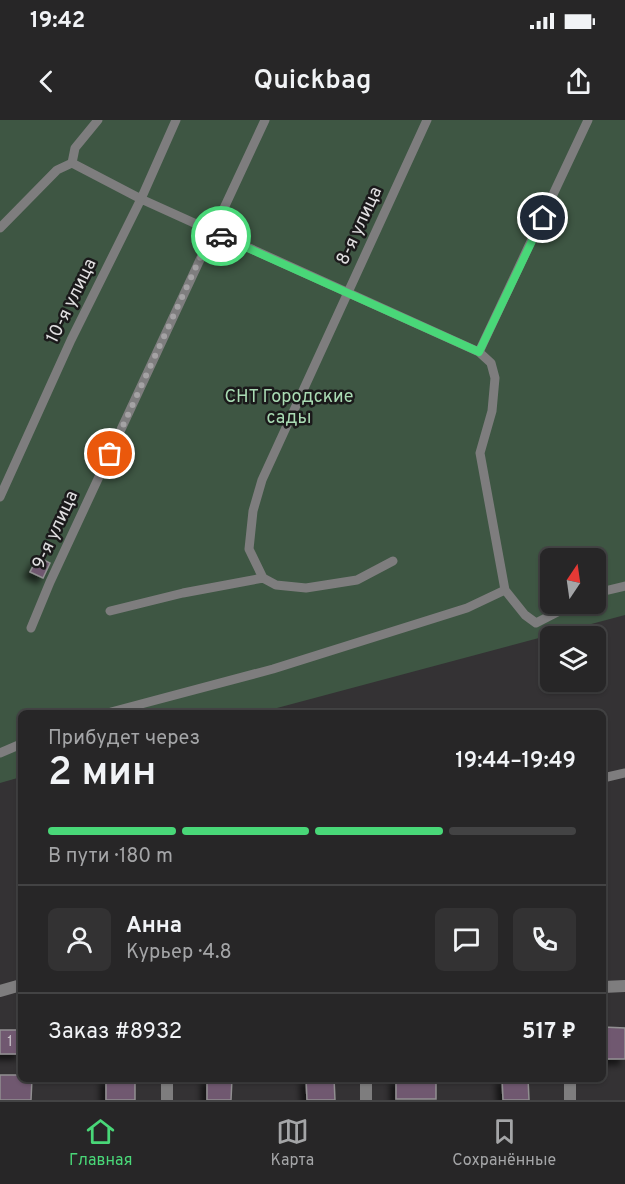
<!DOCTYPE html>
<html lang="ru">
<meta charset="utf-8">
<style>
body{margin:0;font-family:Overpass,sans-serif;background:#333233;color:#f1f3f6;height:100vh;display:flex;flex-direction:column;font-size:22px;white-space:nowrap}
*{box-sizing:border-box;margin:0}
p{font-size:20px;color:#a4a5a7}
.icon{flex:none;width:33px;height:33px;fill:none;stroke:currentColor;stroke-width:2;stroke-linecap:round;stroke-linejoin:round}
.map{position:relative;flex:1;overflow:hidden}
.panel{position:absolute;left:18px;top:590px;width:588px;height:372px;display:flex;flex-direction:column;background:#272627;border-radius:9px;box-shadow:0 2px 4px #0004,0 0 0 2px #434344}
.panel>*{flex:none}
.needle{width:39px;rotate:13deg}
.controls{position:absolute;left:540px;top:428px;display:grid;gap:12px}
.controls a{display:grid;place-items:center;width:66px;height:66px;border-radius:9px;background:#272627;box-shadow:0 2px 4px #0004,0 0 0 2px #434344;font-size:30px}
.pin{position:absolute;display:grid;place-items:center;width:51px;height:51px;color:#fff;margin:-26px;border:3px solid #fff;border-radius:50%;box-shadow:0 2px 6px #0007}
.courier{position:absolute;display:grid;place-items:center;width:60px;height:60px;margin:-30px;border:4px solid #49d778;border-radius:50%;background:#fff;color:#222;box-shadow:0 2px 8px #0007}
.summary em{font-style:normal;font-weight:600}
.summary div{display:flex;flex-direction:column-reverse}
.summary{display:flex;align-items:center;justify-content:space-between;height:102px;padding:0 30px}
h1{font-size:39px;font-weight:600;line-height:45px}
.bar{display:grid;grid-template-columns:repeat(4,1fr);gap:9px 6px;align-content:center;height:72px;padding:0 30px}
.bar i{height:8px;border-radius:4px;background:#434344}
.bar .current{background:#49d778}
.bar p{grid-column:span 4}
.line{display:flex;align-items:center;gap:15px;padding:0 30px;border-top:2px solid #434344}
.line div{flex:1}
.round{display:grid;place-items:center;flex:none;width:63px;height:63px;border-radius:9px;background:#333233}
.status{display:flex;justify-content:space-between;align-items:center;height:42px;padding:0 30px;background:#272627;direction:ltr}
.status svg{height:16px;fill:currentColor}
header{display:flex;justify-content:space-between;align-items:center;height:78px;padding:0 30px;background:#272627;font-size:27px;font-weight:600}
.menu{display:flex;justify-content:space-around;align-items:center;height:84px;border-top:2px solid #434344;background:#272627;font-size:16px;color:#a4a5a7}
.menu a{display:grid;justify-items:center;gap:3px}
.menu .current{color:#49d778}
.map>svg:first-child{display:block}
.green{fill:#3e5643;fill-rule:evenodd}
.building{fill:#705970;stroke:#918f91;stroke-width:1.5;filter:url(#shadow)}
.lines{fill:none;stroke-linecap:round;stroke-linejoin:round}
.service{stroke:#7e7d7e;stroke-width:9}
.minor{stroke:#7e7d7e;stroke-width:12}
.done{stroke:#a4a2a4;stroke-width:6;stroke-dasharray:0 10.8}
.route{stroke:#49d778;stroke-width:8}
.labels{text-anchor:middle;dominant-baseline:central;stroke-width:5;stroke-linejoin:round;paint-order:stroke}
.number-label{font-size:15px;fill:#c5bec5}
.street-label{font-size:18px;fill:#e1dfe1;stroke:#1b1a1b}
.park-label{font-size:18px;fill:#a9dbb3;stroke:#1b1a1b}
</style>
<div class="status"><b>19:42</b><svg viewBox="0 0 49 12"><path d="M0 12V9h3v3zM5 12V6h3v6zM10 12V3h3v9zM15 12V0h3v12zM26 1h20v11H26zM47 4h2v5h-2z"/></svg></div>
<header><svg class="icon" aria-label="back" viewBox="0 0 24 24"><path d="M15 5l-7 7 7 7"/></svg>Quickbag<svg class="icon" aria-label="share" viewBox="0 0 24 24"><path d="M12 15V3M7 8l5-5 5 5M5 13v7h14v-7"/></svg></header>
<div class="map">
<svg width="625" height="980" viewBox="0 0 625 980">
<defs>
<filter id="shadow"><feDropShadow dx="-5.5" dy="5.5" stdDeviation="3" flood-color="#0009"/></filter>
</defs>
<rect width="100%" height="100%" fill="#343234"/>
<!-- green -->
<path class="green" d="M0 0H625V495L262 592H21V657L0 663ZM550 438H596V483H550Z"/>
<!-- building -->
<path class="building" d="M38 437 50 443 43 458 30 452Z
M603 907 625 908V939H603Z
M0 910H21V934H0Z
M0 955H21V958H32L31 980H0Z
M106 958H135V980H106Z
M207 958H232L231 980H207Z
M306 958H334L335 980H307Z
M396 958H436V979H396Z
M502 958H528L529 980H503Z"/>
<g class="lines">
<!-- service -->
<path class="service" d="M72 43 75 28 98 0
M0 108 57 50 72 43 141 79 479 232 491 243 495 258 492 291 480 333 505 470
M479 232 588 0
M0 377 71 220 141 79 176 0
M393 441 357 460 306 468 276 465 263 458 249 429 253 391 262 360 427 0
M596 473 625 466
M110 491 183 473 263 458
M31 508 50 462 265 0
M111 592 273 549 467 488 505 470 525 495 536 503 575 483
M0 633 21 624
M603 658 625 653"/>
<!-- minor -->
<path class="minor" d="M603 867 625 866
M0 871 21 865
M167 958V980
M366 958V980
M570 980V958"/>
</g>
<g class="lines">
<!-- done -->
<path class="done" d="M110 334 212 112 221 116"/>
<!-- route -->
<path class="route" d="M221 116 479 232 543 98"/>
</g>
<g class="labels">
<!-- number labels -->
<g class="number-label">
<text x="10" y="922">1</text>
</g>
<!-- street labels -->
<g class="street-label">
<text transform="translate(360 106) rotate(-65)">8-я улица</text>
<text transform="translate(72 181) rotate(-64)">10-я улица</text>
<text transform="translate(56 410) rotate(-65)">9-я улица</text>
</g>
<!-- park labels -->
<g class="park-label">
<text x="289" y="277">СНТ Городские<tspan x="289" dy="21">сады</tspan></text>
</g>
</g>
</svg>
<div class="controls">
<a><svg class="needle" viewBox="-14 -14 28 28"><path d="M0-13l5 13h-10z" fill="#e53935"/><path d="M0 13l5-13h-10z" fill="#a4a5a7"/></svg></a>
<a><svg class="icon" aria-label="layers" viewBox="0 0 24 24"><path d="M12 4l9 5-9 5-9-5zM3 14l9 5 9-5"/></svg></a>
</div>
<div class="pin" style="left:110px;top:334px;background:#ea580c"><svg class="icon" aria-label="bag" viewBox="0 0 24 24"><path d="M5 8h14l-1 12H6zM9 8a3 3 0 0 1 6 0"/></svg></div>
<div class="pin" style="left:543px;top:98px;background:#1f2937"><svg class="icon" aria-label="home" viewBox="0 0 24 24"><path d="M3 11l9-7 9 7M6 9v11h12V9"/></svg></div>
<div class="courier" style="left:221px;top:116px"><svg class="icon" aria-label="car" viewBox="0 0 24 24"><path d="M5 17H2v-5l4-1 3-4h7l3 4 3 1v5h-3M9 17h6M6 11h13"/><circle cx="7" cy="17" r="2"/><circle cx="17" cy="17" r="2"/></svg></div>
<section class="panel">
<div class="summary"><div><h1>2 мин</h1><p>Прибудет через</p></div><em>19:44–19:49</em></div>
<div class="bar"><i class="current"></i><i class="current"></i><i class="current"></i><i></i><p>В пути · 180 m</p></div>
<div class="line" style="height:108px"><a class="round"><svg class="icon" aria-label="person" viewBox="0 0 24 24"><circle cx="12" cy="8" r="4"/><path d="M4 21q1-7 8-7t8 7"/></svg></a><div><b>Анна</b><p>Курьер · 4.8</p></div><a class="round"><svg class="icon" aria-label="chat" viewBox="0 0 24 24"><path d="M4 5h16v11H9l-5 4z"/></svg></a><a class="round"><svg class="icon" aria-label="phone" viewBox="0 0 24 24"><path d="M5 4h4l2 5-3 2q2 4 5 5l2-3 5 2v4C11 20 4 13 5 4z"/></svg></a></div>
<div class="line" style="height:78px"><div>Заказ #8932</div><b>517 ₽</b></div>
</section>
</div>
<nav class="menu">
<a class="current"><svg class="icon" aria-label="home" viewBox="0 0 24 24"><path d="M3 11l9-7 9 7M6 9v11h12V9"/></svg>Главная</a>
<a><svg class="icon" aria-label="map" viewBox="0 0 24 24"><path d="M3 6l6-2 6 2 6-2v14l-6 2-6-2-6 2zM9 4v14M15 6v14"/></svg>Карта</a>
<a><svg class="icon" aria-label="saved" viewBox="0 0 24 24"><path d="M7 4h10v16l-5-4-5 4z"/></svg>Сохранённые</a>
</nav>
